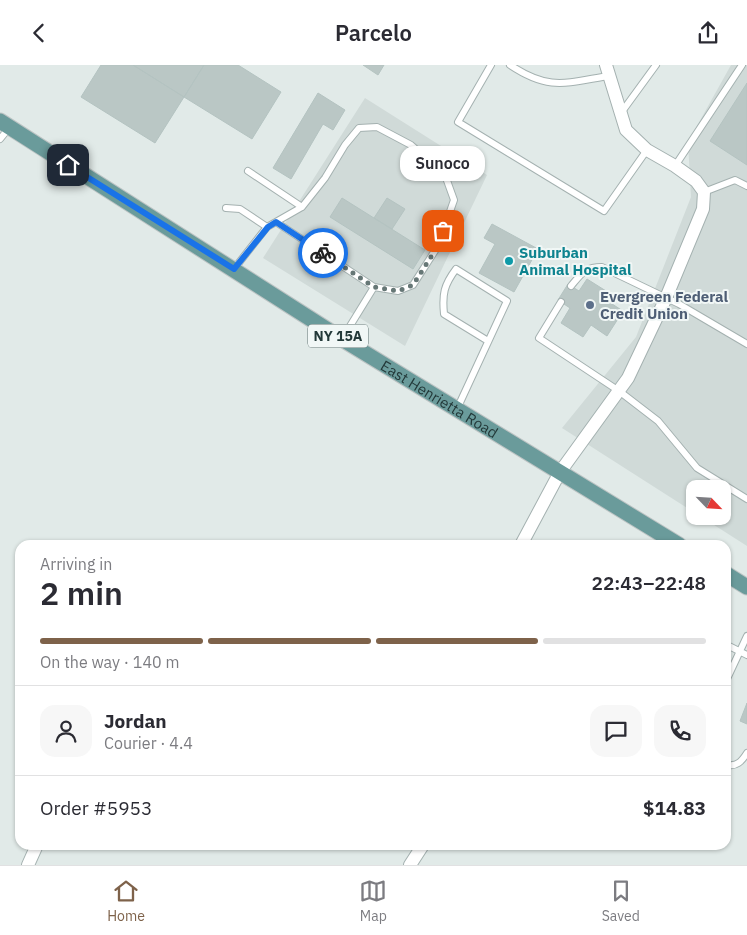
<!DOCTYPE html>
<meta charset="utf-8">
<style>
body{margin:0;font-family:"IBM Plex Sans",sans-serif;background:#f7f7f7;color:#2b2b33;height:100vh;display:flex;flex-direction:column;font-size:19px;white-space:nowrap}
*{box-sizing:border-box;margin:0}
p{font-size:16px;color:#7c7c81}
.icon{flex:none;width:28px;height:28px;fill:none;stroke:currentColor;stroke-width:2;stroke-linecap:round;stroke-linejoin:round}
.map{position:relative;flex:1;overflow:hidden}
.panel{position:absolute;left:15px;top:475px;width:716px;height:310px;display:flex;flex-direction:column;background:#fff;border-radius:15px;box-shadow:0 1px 4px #0004}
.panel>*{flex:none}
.needle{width:32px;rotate:115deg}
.buttons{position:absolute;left:686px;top:415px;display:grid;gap:10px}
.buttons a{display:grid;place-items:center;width:45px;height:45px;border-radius:10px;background:#fff;box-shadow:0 1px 4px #0004;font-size:25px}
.pin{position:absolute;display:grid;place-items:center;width:42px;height:42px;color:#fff;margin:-21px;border-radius:10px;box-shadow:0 2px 8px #0006}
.courier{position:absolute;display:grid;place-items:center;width:50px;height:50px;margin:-25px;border:4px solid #1a73e8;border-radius:50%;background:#fff;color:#222;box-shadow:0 1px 6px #0007}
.bubble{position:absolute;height:35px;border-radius:15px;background:#fff;box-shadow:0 1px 4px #0004;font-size:16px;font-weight:600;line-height:35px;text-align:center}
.headline em{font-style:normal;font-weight:600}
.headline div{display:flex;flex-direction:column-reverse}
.headline{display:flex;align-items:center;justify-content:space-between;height:85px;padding:0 25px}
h1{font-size:32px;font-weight:600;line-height:38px}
.bar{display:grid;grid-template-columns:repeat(4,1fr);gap:8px 5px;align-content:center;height:60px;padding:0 25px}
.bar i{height:6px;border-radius:4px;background:#e1e1e2}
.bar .on{background:#7e624a}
.bar p{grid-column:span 4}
.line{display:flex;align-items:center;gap:12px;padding:0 25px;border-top:1px solid #e1e1e2}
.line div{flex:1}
.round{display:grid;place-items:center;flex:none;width:52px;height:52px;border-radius:15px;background:#f7f7f7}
header{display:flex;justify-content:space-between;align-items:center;height:65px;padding:0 25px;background:#fff;font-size:22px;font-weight:600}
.menu{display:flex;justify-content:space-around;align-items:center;height:70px;border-top:1px solid #e1e1e2;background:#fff;font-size:14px;color:#7c7c81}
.menu a{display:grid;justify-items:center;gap:2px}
.menu .on{color:#7e624a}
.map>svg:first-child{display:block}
.built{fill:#d0dad8}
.building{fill:#bac7c5;stroke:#b4c3c1}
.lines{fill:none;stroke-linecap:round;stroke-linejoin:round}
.service-casing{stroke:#a4b1b0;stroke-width:8}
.minor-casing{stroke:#a4b1b0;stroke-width:14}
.primary-casing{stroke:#bdc4c4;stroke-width:17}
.service{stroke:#fff;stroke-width:6}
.minor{stroke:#fff;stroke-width:12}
.primary{stroke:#6a9b9b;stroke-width:15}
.done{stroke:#667776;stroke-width:5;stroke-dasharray:0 9}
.route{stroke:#1a73e8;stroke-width:6}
.culture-dot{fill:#0f9aa8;stroke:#f1f7f6;stroke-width:2}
.service-dot{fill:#5c6f8a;stroke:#f1f7f6;stroke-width:2}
.labels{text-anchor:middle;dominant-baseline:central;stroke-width:4;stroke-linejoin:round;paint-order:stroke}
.shield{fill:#f1f7f6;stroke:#617272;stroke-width:1}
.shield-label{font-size:14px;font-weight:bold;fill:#233939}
.culture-label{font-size:15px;font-weight:bold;fill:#0d838f;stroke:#f1f7f6;text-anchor:start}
.service-label{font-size:15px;font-weight:bold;fill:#4e5e75;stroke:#f1f7f6;text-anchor:start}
.street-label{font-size:15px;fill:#233939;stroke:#f1f7f6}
</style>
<header><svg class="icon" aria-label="back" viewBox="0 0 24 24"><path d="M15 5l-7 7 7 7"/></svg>Parcelo<svg class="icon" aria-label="share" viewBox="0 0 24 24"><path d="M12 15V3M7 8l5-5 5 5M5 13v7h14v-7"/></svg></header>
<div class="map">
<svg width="747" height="800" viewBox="0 0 747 800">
<rect width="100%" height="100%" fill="#e1eae8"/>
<!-- built -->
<path class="built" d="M731 0H747V481L700 451H722V424H695V448L562 363 636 272 691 132 688 77Z
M365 33 487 110 405 281 263 193Z"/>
<!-- building -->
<path class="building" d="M101 0H133L184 32 155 78 81 32Z
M133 0H204L184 32Z
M204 0H238L281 27 252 74 184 32Z
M363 0H384L378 10Z
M747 18V100L710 76Z
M318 28 345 45 333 65 323 59 291 114 273 103Z
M342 133 425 185 413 204 330 152Z
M387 133 405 144 392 164 374 153Z
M492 159 538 184 514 227 479 208 495 179 484 173Z
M587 214 614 231 609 237 623 246 607 271 591 260 583 272 561 258 570 243 558 235 568 219 579 226Z
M747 638V659L740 656Z"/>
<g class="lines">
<!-- service casing -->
<g class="service-casing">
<path id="service" d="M491 0 458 57 604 146 647 85
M510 0C549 26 565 18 608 11
M621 48 656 0
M0 74 9 63
M675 101 742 0
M248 106 302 142
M704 127 735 115 747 121
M226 143 240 144 267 162
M276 157 374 222
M234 204 267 162 302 142 325 113 345 80 359 63 377 62 411 80 445 110 454 135 438 181 413 220 398 226 374 222 342 274
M571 221C582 208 585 202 602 202L679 239 747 279
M561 237 539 273 619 326 658 356 697 403 747 434
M457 344 507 236 456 204C444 220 442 229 444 249L488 276
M726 583 729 581 747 590
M726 616 747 571
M726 699C736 703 742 696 747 688"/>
</g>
<!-- minor casing -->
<g class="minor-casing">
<path id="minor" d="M521 480 560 407 628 313 666 233 703 144 704 127 696 116 675 101 647 85 626 65 606 0
M28 800 37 780
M410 800 423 780"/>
</g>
<!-- primary casing -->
<g class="primary-casing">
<g id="primary">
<path id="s1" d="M0 56 342 274 679 480"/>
<path d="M726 509 747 522"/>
</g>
</g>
<!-- service -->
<use href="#service" class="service"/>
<!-- minor -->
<use href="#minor" class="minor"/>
<!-- primary -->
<use href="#primary" class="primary"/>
</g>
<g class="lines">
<!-- done -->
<path class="done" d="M323 188 374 222 398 226 413 220 438 181 443 166"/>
<!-- route -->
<path class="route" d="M68 100 234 204 268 162 276 157 323 188"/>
</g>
<!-- markers -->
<circle class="culture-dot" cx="509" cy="196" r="5"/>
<circle class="service-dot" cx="590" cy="240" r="5"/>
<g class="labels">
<!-- shield labels -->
<rect class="shield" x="308" y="259.5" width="60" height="23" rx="4"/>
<g class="shield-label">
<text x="338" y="271">NY 15A</text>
</g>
<!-- culture labels -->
<g class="culture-label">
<text x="519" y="187">Suburban<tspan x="519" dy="17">Animal Hospital</tspan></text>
</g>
<!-- service labels -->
<g class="service-label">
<text x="600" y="231">Evergreen Federal<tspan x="600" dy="17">Credit Union</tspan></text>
</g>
<!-- street labels -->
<g class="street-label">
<text stroke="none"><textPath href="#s1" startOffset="520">East Henrietta Road</textPath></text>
</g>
</g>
</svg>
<div class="buttons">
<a><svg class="needle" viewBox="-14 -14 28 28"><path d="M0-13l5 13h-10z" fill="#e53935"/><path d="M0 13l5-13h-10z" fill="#7c7c81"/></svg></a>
</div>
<div class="pin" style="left:443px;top:166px;background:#ea580c"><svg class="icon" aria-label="bag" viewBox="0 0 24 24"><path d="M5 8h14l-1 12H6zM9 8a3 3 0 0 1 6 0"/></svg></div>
<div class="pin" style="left:68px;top:100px;background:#1f2937"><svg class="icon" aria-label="home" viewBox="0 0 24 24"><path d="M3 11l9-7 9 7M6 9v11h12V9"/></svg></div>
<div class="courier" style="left:323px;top:188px"><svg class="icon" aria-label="bike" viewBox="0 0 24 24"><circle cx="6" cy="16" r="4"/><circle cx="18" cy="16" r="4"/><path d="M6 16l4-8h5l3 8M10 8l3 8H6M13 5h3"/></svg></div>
<div class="bubble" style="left:400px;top:81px;width:85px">Sunoco</div>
<section class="panel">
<div class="headline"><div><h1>2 min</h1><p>Arriving in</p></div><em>22:43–22:48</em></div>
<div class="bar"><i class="on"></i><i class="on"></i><i class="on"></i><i></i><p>On the way · 140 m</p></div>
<div class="line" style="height:90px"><a class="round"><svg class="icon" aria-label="person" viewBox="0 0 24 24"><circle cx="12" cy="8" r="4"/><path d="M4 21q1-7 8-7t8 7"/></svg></a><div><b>Jordan</b><p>Courier · 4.4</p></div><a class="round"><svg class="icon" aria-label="chat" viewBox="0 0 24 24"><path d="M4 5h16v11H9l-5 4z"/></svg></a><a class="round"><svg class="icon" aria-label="phone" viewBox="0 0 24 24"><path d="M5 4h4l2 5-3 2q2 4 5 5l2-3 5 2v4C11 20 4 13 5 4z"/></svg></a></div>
<div class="line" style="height:65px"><div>Order #5953</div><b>$14.83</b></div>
</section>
</div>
<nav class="menu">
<a class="on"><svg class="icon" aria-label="home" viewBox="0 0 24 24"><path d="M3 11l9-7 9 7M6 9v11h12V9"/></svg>Home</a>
<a><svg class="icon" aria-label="map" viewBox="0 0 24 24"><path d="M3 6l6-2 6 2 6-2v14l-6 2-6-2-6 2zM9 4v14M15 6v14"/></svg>Map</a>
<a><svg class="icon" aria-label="saved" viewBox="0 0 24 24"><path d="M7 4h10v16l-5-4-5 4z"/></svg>Saved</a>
</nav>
